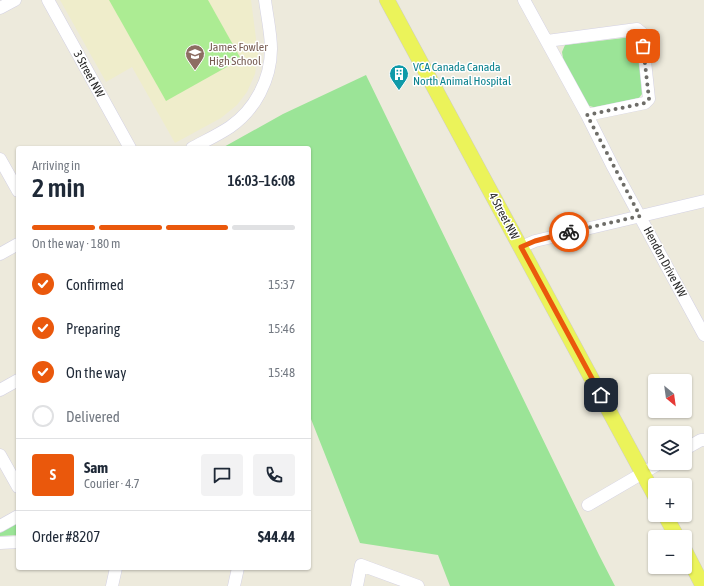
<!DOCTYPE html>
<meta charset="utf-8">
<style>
body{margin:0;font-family:"Asap Condensed",sans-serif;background:#f2f2f3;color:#1f2937;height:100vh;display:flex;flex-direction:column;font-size:15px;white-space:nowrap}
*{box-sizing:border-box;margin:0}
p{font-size:13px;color:#747a83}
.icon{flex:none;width:22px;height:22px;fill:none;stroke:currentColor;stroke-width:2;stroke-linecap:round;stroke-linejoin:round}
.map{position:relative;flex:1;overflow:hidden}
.drawer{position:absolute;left:16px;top:146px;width:295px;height:424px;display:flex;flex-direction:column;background:#fff;border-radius:4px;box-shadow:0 1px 3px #0004}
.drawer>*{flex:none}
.needle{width:26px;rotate:151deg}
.tools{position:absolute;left:648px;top:374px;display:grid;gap:8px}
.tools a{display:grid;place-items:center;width:44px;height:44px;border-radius:4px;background:#fff;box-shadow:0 1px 3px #0004;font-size:20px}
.pin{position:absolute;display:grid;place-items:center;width:34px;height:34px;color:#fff;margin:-17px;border-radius:8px;box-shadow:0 2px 6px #0006}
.courier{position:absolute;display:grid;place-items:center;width:40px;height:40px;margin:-20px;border:3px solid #ea580c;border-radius:50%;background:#fff;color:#222;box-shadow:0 1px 5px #0007}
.summary em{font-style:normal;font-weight:600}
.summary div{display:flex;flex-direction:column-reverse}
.summary{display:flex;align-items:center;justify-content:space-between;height:68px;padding:0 16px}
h1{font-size:26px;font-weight:600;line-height:30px}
.bar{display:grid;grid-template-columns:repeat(4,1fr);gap:6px 4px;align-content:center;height:48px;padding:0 16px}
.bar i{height:5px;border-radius:3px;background:#e0e1e3}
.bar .active{background:#ea580c}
.bar p{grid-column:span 4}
.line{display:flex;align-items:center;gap:10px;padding:0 16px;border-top:1px solid #e0e1e3}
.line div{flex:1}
.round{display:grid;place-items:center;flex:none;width:42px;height:42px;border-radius:4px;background:#f2f2f3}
ol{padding:0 16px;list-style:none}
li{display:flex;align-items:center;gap:12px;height:44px}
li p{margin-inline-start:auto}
li .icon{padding:4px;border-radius:50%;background:#ea580c;color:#fff;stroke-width:4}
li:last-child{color:#747a83}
li i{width:22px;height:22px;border:2px solid #e0e1e3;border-radius:50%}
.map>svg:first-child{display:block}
.education{fill:#efedcb}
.green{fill:#9be497}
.pitch{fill:#acec93}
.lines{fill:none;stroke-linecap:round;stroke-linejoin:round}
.minor-casing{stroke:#d3d1e3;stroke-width:13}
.major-casing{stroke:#ccc;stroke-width:16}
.minor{stroke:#fff;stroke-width:12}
.major{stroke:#ebf35a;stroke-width:15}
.done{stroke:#6e6d68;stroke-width:4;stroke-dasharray:0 7.2}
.route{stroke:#ea580c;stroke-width:5}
.labels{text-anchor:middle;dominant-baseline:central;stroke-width:3;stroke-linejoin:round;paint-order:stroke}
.education-label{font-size:12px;fill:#785e54;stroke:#fff;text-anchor:start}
.culture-label{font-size:12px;fill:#0d838f;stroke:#fff;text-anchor:start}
.street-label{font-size:12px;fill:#2a2a2a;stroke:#fff}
</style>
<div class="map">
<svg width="704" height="586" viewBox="0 0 704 586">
<rect width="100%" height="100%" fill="#edeadc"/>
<!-- education -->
<path class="education" d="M60 0H251L258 54 255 74 247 92 237 105 221 118 175 143 132 67 106 82Z"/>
<!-- green -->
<path class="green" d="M632 37 638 43 642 94 639 98 597 108 586 105 564 64 562 52 565 45Z
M366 75 599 555 615 586H450L438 555 360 543 309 414V148H222L283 114Z
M18 523V535L0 536V533Z"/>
<!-- pitch -->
<path class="pitch" d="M109 0H208L241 59 166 101Z"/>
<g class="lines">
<!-- minor casing -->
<g class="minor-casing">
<path id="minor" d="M48 0 130 148
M524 0 587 115 613 167 704 335
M0 8 15 0
M547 41 637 29 642 33 649 99 645 103 587 115
M192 148C205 141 218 135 230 127 255 110 271 79 271 49 271 33 267 16 265 0
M0 159 18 191
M521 247 535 241 704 201
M0 254 18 244
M0 390 18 380
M685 449 701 440H704
M0 455 18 487
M588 505 660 463
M0 526 18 516
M0 543 18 542
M112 586 116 568
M234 586 238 568
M357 586 361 565 418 586"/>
</g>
<!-- major casing -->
<g class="major-casing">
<path id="major" d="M387 0 655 496
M665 515 677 537
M685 551 703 586"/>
</g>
<!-- minor -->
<use href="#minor" class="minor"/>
<!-- major -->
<use href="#major" class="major"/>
</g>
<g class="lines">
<!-- done -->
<path class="done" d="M569 232 640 216 587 115 645 103 649 99 643 46"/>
<!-- route -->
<path class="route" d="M569 232 535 241 521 247 601 395"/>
</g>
<!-- icons -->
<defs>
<g id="school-pin" transform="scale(1)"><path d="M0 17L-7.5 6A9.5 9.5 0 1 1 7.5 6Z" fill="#8d6e63" stroke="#fff"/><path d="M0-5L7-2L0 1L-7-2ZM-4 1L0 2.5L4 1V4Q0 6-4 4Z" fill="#fff"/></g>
<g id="building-pin" transform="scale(1)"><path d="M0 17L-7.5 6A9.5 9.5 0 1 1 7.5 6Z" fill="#0f9aa8" stroke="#fff"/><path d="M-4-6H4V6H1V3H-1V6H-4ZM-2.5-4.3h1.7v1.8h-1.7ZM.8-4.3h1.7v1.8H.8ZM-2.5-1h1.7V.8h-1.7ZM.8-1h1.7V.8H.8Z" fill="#fff"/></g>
</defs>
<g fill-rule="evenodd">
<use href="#school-pin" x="195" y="54"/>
<use href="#building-pin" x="399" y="74"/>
</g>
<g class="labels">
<!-- education labels -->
<g class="education-label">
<text x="209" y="47">James Fowler<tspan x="209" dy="14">High School</tspan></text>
</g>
<!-- culture labels -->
<g class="culture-label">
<text x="413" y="67">VCA Canada Canada<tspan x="413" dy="14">North Animal Hospital</tspan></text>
</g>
<!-- street labels -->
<g class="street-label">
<text transform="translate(89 74) rotate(61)">3 Street NW</text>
<text transform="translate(504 216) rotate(62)">4 Street NW</text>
<text transform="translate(665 262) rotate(62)">Hendon Drive NW</text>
</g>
</g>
</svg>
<div class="tools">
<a><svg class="needle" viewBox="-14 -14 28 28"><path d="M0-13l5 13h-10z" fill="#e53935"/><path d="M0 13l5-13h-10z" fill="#747a83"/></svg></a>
<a><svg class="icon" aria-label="layers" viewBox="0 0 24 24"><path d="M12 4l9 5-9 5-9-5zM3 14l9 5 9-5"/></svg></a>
<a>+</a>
<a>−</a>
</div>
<div class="pin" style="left:643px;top:46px;background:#ea580c"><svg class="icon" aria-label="bag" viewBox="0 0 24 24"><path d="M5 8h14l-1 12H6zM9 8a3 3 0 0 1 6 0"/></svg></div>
<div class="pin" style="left:601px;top:395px;background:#1f2937"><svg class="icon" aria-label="home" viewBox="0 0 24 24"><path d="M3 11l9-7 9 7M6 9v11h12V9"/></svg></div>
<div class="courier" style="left:569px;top:232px"><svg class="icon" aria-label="bike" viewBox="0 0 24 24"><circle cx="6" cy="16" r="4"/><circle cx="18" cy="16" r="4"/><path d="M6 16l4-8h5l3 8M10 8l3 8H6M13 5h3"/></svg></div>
<section class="drawer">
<div class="summary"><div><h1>2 min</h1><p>Arriving in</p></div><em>16:03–16:08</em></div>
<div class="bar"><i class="active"></i><i class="active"></i><i class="active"></i><i></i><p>On the way · 180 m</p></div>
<ol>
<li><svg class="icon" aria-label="check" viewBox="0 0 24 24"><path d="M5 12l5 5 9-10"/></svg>Confirmed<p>15:37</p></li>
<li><svg class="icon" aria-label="check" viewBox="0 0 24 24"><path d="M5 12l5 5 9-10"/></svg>Preparing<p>15:46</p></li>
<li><svg class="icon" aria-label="check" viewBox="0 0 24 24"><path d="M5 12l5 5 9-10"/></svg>On the way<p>15:48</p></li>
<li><i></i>Delivered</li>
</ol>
<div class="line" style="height:72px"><b class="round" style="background:#ea580c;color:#fff">S</b><div><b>Sam</b><p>Courier · 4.7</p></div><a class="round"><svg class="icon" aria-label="chat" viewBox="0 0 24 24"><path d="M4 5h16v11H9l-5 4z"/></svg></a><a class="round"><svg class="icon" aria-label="phone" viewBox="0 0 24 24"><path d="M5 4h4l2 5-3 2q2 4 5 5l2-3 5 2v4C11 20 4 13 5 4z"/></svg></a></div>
<div class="line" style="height:52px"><div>Order #8207</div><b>$44.44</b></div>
</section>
</div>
